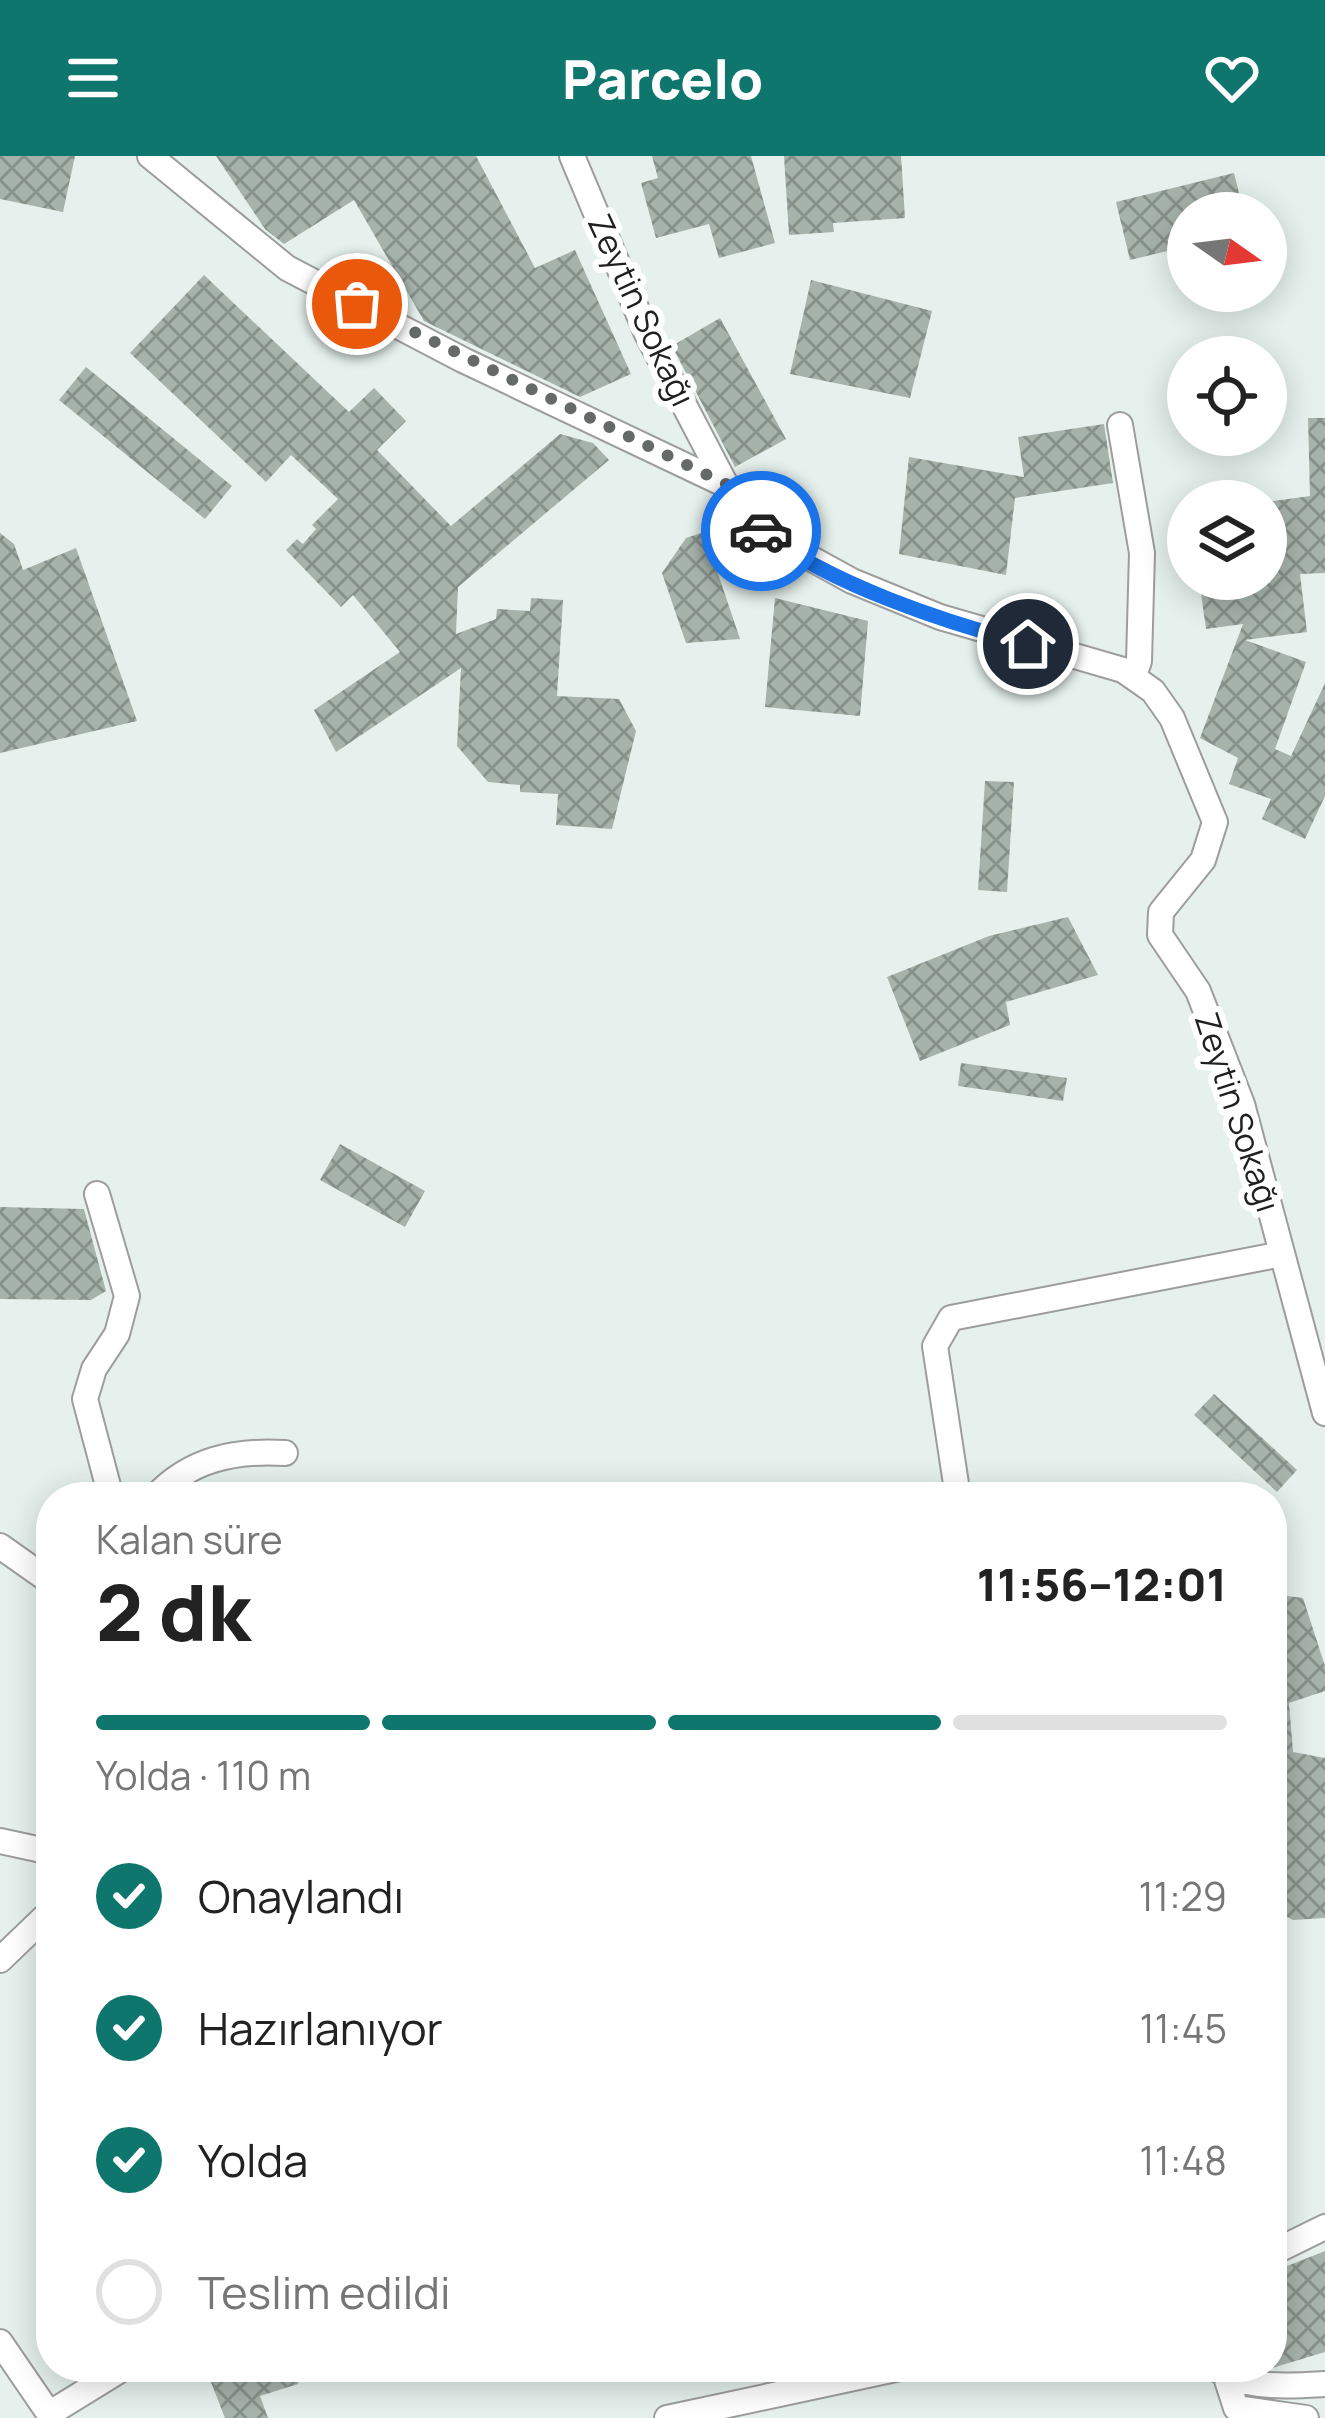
<!DOCTYPE html>
<html lang="tr">
<meta charset="utf-8">
<style>
body{margin:0;font-family:Manrope,sans-serif;background:#f6f6f6;color:#222;height:100vh;display:flex;flex-direction:column;font-size:45px;white-space:nowrap}
*{box-sizing:border-box;margin:0}
p{font-size:39px;color:#767676}
.icon{flex:none;width:66px;height:66px;fill:none;stroke:currentColor;stroke-width:2;stroke-linecap:round;stroke-linejoin:round}
.map{position:relative;flex:1;overflow:hidden}
.panel{position:absolute;left:36px;top:1326px;width:1251px;height:900px;display:flex;flex-direction:column;background:#fff;border-radius:48px;box-shadow:0 6px 30px #0003}
.panel>*{flex:none}
.needle{width:78px;rotate:104deg}
.tools{position:absolute;left:1167px;top:36px;display:grid;gap:24px}
.tools a{display:grid;place-items:center;width:120px;height:120px;border-radius:50%;background:#fff;box-shadow:0 6px 30px #0003;font-size:60px}
.pin{position:absolute;display:grid;place-items:center;width:102px;height:102px;color:#fff;margin:-51px;border:6px solid #fff;border-radius:50%;box-shadow:0 3px 12px #0007}
.courier{position:absolute;display:grid;place-items:center;width:120px;height:120px;margin:-60px;border:9px solid #1a73e8;border-radius:50%;background:#fff;color:#222;box-shadow:0 3px 15px #0007}
.headline em{font-style:normal;font-weight:800}
.headline div{display:flex;flex-direction:column-reverse}
.headline{display:flex;align-items:center;justify-content:space-between;height:204px;padding:0 60px}
h1{font-size:78px;font-weight:800;line-height:90px}
.bar{display:grid;grid-template-columns:repeat(4,1fr);gap:18px 12px;align-content:center;height:144px;padding:0 60px}
.bar i{height:15px;border-radius:9px;background:#e0e0e0}
.bar .selected{background:#0f766e}
.bar p{grid-column:span 4}
ol{padding:0 60px;list-style:none}
li{display:flex;align-items:center;gap:36px;height:132px}
li p{margin-inline-start:auto}
li .icon{padding:12px;border-radius:50%;background:#0f766e;color:#fff;stroke-width:4}
li:last-child{color:#767676}
li i{width:66px;height:66px;border:6px solid #e0e0e0;border-radius:50%}
header{display:flex;justify-content:space-between;align-items:center;height:156px;padding:0 60px;background:#0f766e;color:#fff;font-size:54px;font-weight:800}
.map>svg:first-child{display:block}
.building{fill:url(#building-cross-hatch)}
.lines{fill:none;stroke-linecap:round;stroke-linejoin:round}
.minor-casing{stroke:#9d9d9d;stroke-width:28}
.minor{stroke:#fff;stroke-width:24}
.done{stroke:#656968;stroke-width:12;stroke-dasharray:0 21.6}
.route{stroke:#1a73e8;stroke-width:15}
.labels{text-anchor:middle;dominant-baseline:central;stroke-width:12;stroke-linejoin:round;paint-order:stroke}
.street-label{font-size:33px;fill:#202020;stroke:#fff}
</style>
<header><svg class="icon" aria-label="menu" viewBox="0 0 24 24"><path d="M4 6h16M4 12h16M4 18h16"/></svg>Parcelo<svg class="icon" aria-label="heart" viewBox="0 0 24 24"><path d="M12 20l-8-8c-3-5 5-10 8-4 3-6 11-1 8 4z"/></svg></header>
<div class="map">
<svg width="1325" height="2262" viewBox="0 0 1325 2262">
<defs>
<pattern id="building-cross-hatch" width="8" height="8" patternUnits="userSpaceOnUse" patternTransform="scale(3)"><rect width="8" height="8" fill="#a6b3ab"/><path d="M0 0l8 8M0 8l8-8" fill="none" stroke="#87918b"/></pattern>
</defs>
<rect width="100%" height="100%" fill="#e6f1ed"/>
<!-- building -->
<path class="building" d="M0 0H75L63 56 0 43Z
M216 0H476L535 112 575 94 631 218 580 241 424 165 354 44 284 88 265 73Z
M652 0H751L775 87 719 102 709 68 656 82 641 27 658 22Z
M784 0H901L905 62 833 67 834 76 789 79Z
M1234 17 1244 57H1188V90L1130 104 1116 46Z
M204 119 349 256 374 232 406 265 377 294 451 370 560 278 593 287 609 304 458 431 456 478 496 463 497 453 530 455 531 442 563 444 557 540 619 543 636 575 612 673 556 669 558 638 520 636V629L488 626 457 590 461 512 336 596 314 554 400 496 353 439 341 451 286 394 297 383 303 388 316 373 312 369 338 343 291 299 266 326 130 197Z
M811 124 932 155 910 242 790 218Z
M720 162 786 283 735 311 672 190Z
M86 211 232 330 205 363 59 244Z
M1308 262H1325V417L1300 418 1307 476 1245 484 1306 506 1275 593 1291 600 1325 527V640L1305 683 1262 663 1271 643 1229 628 1238 602 1200 582 1243 468 1206 473 1199 423H1266V346L1310 340Z
M1104 268 1113 327 1015 342 1006 419 899 398 909 301 1024 321 1018 281Z
M704 376 740 483 686 487 662 417 686 382Z
M0 377 14 388 23 414 76 392 137 565 0 597Z
M775 442 868 465 860 560 765 551Z
M985 625 1014 626 1007 736 978 734Z
M1068 761 1098 819 1006 846 1010 869 920 905 887 821 989 780Z
M961 907 1067 922 1063 945 958 930Z
M340 988 425 1035 405 1071 320 1024Z
M0 1051 84 1053 106 1135 91 1144 0 1143Z
M1214 1238 1297 1314 1277 1336 1194 1259Z
M1272 1438 1303 1442 1325 1510V1535L1289 1547 1293 1596 1325 1602V1762L1293 1764 1276 1755Z
M1325 2095V2196L1272 2212V2116Z
M205 2211H301L298 2228 260 2240 268 2262H225Z"/>
<g class="lines">
<!-- minor casing -->
<g class="minor-casing">
<path id="minor" d="M150 0 287 112 463 204 726 329
M572 0 647 178 726 329 761 375 852 425 940 461 1123 514 1153 535 1172 562 1215 666 1203 704 1161 756 1160 779 1198 835 1242 948 1325 1257
M1120 269 1142 397 1139 505 1134 520
M97 1038 127 1140 117 1178 94 1213 85 1243 111 1341
M155 1341C190 1303 235 1294 285 1297
M958 1341 935 1190 951 1162 1282 1098
M0 1390 51 1426
M0 1685 51 1696
M0 1804 51 1755
M1272 2097 1325 2071
M0 2186 52 2262
M1214 2211C1242 2234 1291 2230 1325 2228
M1226 2221 1236 2252 1306 2262
M52 2256 125 2211
M667 2262 905 2211"/>
</g>
<!-- minor -->
<use href="#minor" class="minor"/>
</g>
<g class="lines">
<!-- done -->
<path class="done" d="M357 148 726 328 761 375"/>
<!-- route -->
<path class="route" d="M761 375C829 428 944 466 1028 488"/>
</g>
<g class="labels">
<!-- street labels -->
<g class="street-label">
<text transform="translate(642 154) rotate(65)">Zeytin Sokağı</text>
<text transform="translate(1238 956) rotate(72)">Zeytin Sokağı</text>
</g>
</g>
</svg>
<div class="tools">
<a><svg class="needle" viewBox="-14 -14 28 28"><path d="M0-13l5 13h-10z" fill="#e53935"/><path d="M0 13l5-13h-10z" fill="#767676"/></svg></a>
<a><svg class="icon" aria-label="locate" viewBox="0 0 24 24"><circle cx="12" cy="12" r="6"/><path d="M12 2v4M12 18v4M2 12h4M18 12h4"/></svg></a>
<a><svg class="icon" aria-label="layers" viewBox="0 0 24 24"><path d="M12 4l9 5-9 5-9-5zM3 14l9 5 9-5"/></svg></a>
</div>
<div class="pin" style="left:357px;top:148px;background:#ea580c"><svg class="icon" aria-label="bag" viewBox="0 0 24 24"><path d="M5 8h14l-1 12H6zM9 8a3 3 0 0 1 6 0"/></svg></div>
<div class="pin" style="left:1028px;top:488px;background:#1f2937"><svg class="icon" aria-label="home" viewBox="0 0 24 24"><path d="M3 11l9-7 9 7M6 9v11h12V9"/></svg></div>
<div class="courier" style="left:761px;top:375px"><svg class="icon" aria-label="car" viewBox="0 0 24 24"><path d="M5 17H2v-5l4-1 3-4h7l3 4 3 1v5h-3M9 17h6M6 11h13"/><circle cx="7" cy="17" r="2"/><circle cx="17" cy="17" r="2"/></svg></div>
<section class="panel">
<div class="headline"><div><h1>2 dk</h1><p>Kalan süre</p></div><em>11:56–12:01</em></div>
<div class="bar"><i class="selected"></i><i class="selected"></i><i class="selected"></i><i></i><p>Yolda · 110 m</p></div>
<ol>
<li><svg class="icon" aria-label="check" viewBox="0 0 24 24"><path d="M5 12l5 5 9-10"/></svg>Onaylandı<p>11:29</p></li>
<li><svg class="icon" aria-label="check" viewBox="0 0 24 24"><path d="M5 12l5 5 9-10"/></svg>Hazırlanıyor<p>11:45</p></li>
<li><svg class="icon" aria-label="check" viewBox="0 0 24 24"><path d="M5 12l5 5 9-10"/></svg>Yolda<p>11:48</p></li>
<li><i></i>Teslim edildi</li>
</ol>
</section>
</div>
